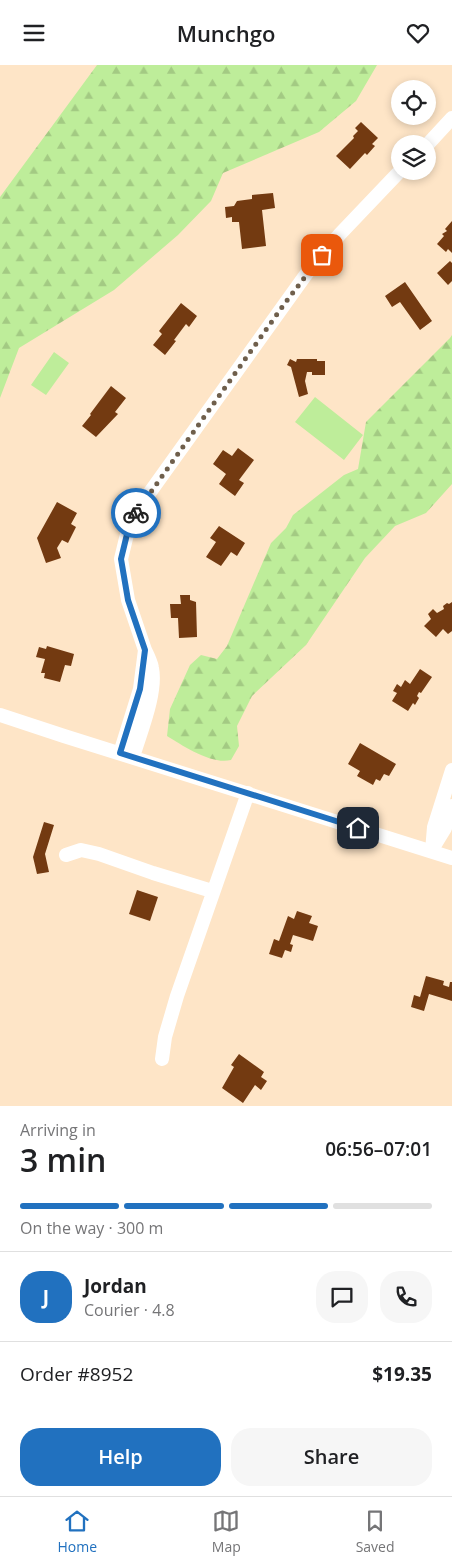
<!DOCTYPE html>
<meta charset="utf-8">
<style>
body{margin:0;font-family:"Open Sans",sans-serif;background:#f6f6f6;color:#202124;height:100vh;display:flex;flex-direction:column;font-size:19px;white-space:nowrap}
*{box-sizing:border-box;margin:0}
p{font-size:16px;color:#757577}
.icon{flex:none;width:28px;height:28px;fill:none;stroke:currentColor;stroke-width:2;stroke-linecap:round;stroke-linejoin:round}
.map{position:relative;height:1041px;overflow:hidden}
.details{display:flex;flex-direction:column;background:#fff;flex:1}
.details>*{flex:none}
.controls{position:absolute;left:391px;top:15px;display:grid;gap:10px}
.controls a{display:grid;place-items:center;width:45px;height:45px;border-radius:50%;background:#fff;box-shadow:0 2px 8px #0003;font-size:25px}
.pin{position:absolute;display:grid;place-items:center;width:42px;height:42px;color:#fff;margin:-21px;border-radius:10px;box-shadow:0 2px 8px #0006}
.courier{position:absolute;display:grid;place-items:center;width:50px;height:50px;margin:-25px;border:4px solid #2171bf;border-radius:50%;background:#fff;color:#222;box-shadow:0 1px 6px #0007}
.headline em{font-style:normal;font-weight:600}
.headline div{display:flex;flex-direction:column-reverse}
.headline{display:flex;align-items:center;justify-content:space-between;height:85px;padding:0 20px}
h1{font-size:32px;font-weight:600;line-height:38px}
.bar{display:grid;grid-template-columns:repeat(4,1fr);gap:8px 5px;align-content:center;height:60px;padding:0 20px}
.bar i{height:6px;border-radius:4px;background:#e0e0e0}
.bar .selected{background:#2171bf}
.bar p{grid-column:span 4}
.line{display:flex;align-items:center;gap:12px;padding:0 20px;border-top:1px solid #e0e0e0}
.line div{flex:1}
.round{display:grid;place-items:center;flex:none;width:52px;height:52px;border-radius:20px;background:#f6f6f6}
.cta{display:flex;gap:10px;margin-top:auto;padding:10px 20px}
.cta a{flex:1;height:58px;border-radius:20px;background:#2171bf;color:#fff;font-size:20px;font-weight:600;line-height:58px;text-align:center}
.cta a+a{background:#f6f6f6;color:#202124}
header{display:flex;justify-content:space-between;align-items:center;height:65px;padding:0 20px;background:#fff;font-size:22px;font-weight:600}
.tabs{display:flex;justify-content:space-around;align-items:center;height:70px;border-top:1px solid #e0e0e0;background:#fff;font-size:14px;color:#757577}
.tabs a{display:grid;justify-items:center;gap:2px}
.tabs .selected{color:#2171bf}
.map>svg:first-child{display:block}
.forest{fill:url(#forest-firs)}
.green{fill:#beed9a}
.building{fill:#733a11}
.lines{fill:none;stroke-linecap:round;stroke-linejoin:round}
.minor{stroke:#fff;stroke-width:14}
.done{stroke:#6f5f4c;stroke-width:5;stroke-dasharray:0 9}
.route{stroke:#2171bf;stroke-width:6}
</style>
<header><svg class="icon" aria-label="menu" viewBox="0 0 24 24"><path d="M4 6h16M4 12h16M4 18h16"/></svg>Munchgo<svg class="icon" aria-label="heart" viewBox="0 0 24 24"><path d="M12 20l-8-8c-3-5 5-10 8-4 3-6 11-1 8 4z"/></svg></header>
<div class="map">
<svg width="452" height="1041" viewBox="0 0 452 1041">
<defs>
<pattern id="forest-firs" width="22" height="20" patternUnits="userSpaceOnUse" patternTransform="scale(1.25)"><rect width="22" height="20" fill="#beed9a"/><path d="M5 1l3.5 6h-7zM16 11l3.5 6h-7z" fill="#a3ca83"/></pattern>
</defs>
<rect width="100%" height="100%" fill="#fee5c7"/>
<!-- forest -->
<path class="forest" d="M97 0H377L356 36 319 67 223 108 211 136 178 170 114 225 19 283 0 333V132Z
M452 270V419L426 448 395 461 365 493 306 580 252 631 237 661 239 681 231 695C212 700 183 681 167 671L170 644 190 600 201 590 217 594 227 581 271 478 286 463 293 450 344 410 358 404 366 357 450 273Z"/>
<!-- green -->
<path class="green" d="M54 287 69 298 46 330 31 320Z
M315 332 363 370 344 395 295 357Z"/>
<!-- building -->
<path class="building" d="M361 57 378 73 372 79 375 81 367 90 365 88 350 104 336 91 354 73 353 71 358 66 355 63Z
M273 128 275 143 262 145 266 181 242 184 239 157H232V152L226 153 225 142 234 141 237 136 252 134V130Z
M452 156V188L448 184 446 187 437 179 444 171 442 169 447 166 445 164Z
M450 196 452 198V216L448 220 437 208Z
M405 217 432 256 420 265 400 237 392 242 385 231Z
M181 238 197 251 189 262 186 259 174 275 176 276 165 290 153 280 162 269 159 266Z
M290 294 296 297 297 294H317V296H325V310H312V307H307L305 316 308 329 299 332 291 302 287 300Z
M111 321 126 333 115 347 118 349 96 372 82 361 91 350 90 349Z
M238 383 254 395 239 415 244 418 235 431 219 419 226 409 213 399 223 385 232 391Z
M57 437 77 448 71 459 76 462 68 478 62 475 57 483 61 493 46 498 37 473Z
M219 461 245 478 237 491 231 487 221 501 206 492 216 477 210 473Z
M180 530H190V535L196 537 197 572 179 573 178 553H171L170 539H181Z
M452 537V566L448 569 443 564 436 572 424 561 431 554 428 549 433 544 437 548 444 544 443 541 447 538 449 539Z
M47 581 74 589 71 601 65 600 60 617 44 613 45 608H41L45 594 36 592 39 582 46 584Z
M420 604 432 612 421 628 419 627 417 631 419 633 415 640 413 638 408 646 392 636 397 628 393 626 397 619 401 622 405 615 410 619Z
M360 678 396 699 389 711 384 709 380 716 376 714 373 720 357 711 360 706 348 699Z
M44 757 54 760 45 789 49 807 37 809 33 792Z
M137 825 158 832 150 856 129 849Z
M297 846 312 851 309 858 318 861 313 876 293 870 290 879 293 880 291 887 285 885 282 893 269 889 274 874 279 876 288 851 294 854Z
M426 911 444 916 443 920 449 922 450 917H452V936L429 929 424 946 411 942 414 930 420 932Z
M239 989 264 1007 261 1012 267 1016 261 1025 255 1020 243 1038 222 1023 234 1002 231 1000Z"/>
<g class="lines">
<!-- minor -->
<path class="minor" d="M428 79 452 53
M145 585 128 535 121 494 129 461 143 437 307 208 340 169 400 106
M0 650 64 671 452 793
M120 688 140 624 145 585C148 591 151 597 152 603 157 628 140 668 133 692
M434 781 445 763 452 741
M432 786 434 762 452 705
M66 790 81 785 99 789 153 808 212 826
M162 994 165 972 177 931 248 728"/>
</g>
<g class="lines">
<!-- done -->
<path class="done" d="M136 448 285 238 322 190"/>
<!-- route -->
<path class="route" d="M136 448 129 461 121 494 128 535 145 585 140 624 120 688 358 763"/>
</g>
</svg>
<div class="controls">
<a><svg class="icon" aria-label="locate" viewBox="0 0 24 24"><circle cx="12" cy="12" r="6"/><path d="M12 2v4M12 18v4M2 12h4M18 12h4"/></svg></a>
<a><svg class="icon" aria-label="layers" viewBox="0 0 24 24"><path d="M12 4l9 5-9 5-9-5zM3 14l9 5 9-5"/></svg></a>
</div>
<div class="pin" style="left:322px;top:190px;background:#ea580c"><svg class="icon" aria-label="bag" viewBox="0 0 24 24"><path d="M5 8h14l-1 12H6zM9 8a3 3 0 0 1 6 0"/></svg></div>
<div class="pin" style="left:358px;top:763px;background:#1f2937"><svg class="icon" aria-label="home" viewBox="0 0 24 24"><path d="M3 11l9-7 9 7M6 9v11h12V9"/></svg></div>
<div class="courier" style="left:136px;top:448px"><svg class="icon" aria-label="bike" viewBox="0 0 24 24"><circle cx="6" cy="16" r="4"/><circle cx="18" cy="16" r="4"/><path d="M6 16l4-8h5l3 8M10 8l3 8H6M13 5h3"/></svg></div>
</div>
<section class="details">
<div class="headline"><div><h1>3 min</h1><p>Arriving in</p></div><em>06:56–07:01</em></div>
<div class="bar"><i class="selected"></i><i class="selected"></i><i class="selected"></i><i></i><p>On the way · 300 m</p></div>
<div class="line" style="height:90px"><b class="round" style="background:#2171bf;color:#fff">J</b><div><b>Jordan</b><p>Courier · 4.8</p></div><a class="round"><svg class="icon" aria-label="chat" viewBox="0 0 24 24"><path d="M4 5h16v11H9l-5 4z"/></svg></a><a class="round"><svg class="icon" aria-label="phone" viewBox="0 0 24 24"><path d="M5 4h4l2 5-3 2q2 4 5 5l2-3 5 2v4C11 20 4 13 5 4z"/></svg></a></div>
<div class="line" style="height:65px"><div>Order #8952</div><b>$19.35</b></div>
<div class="cta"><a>Help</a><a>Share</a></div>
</section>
<nav class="tabs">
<a class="selected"><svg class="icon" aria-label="home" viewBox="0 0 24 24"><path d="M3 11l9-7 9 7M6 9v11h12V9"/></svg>Home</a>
<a><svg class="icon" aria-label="map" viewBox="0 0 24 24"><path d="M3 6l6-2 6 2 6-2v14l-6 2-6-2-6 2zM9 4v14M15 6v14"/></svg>Map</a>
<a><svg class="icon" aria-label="saved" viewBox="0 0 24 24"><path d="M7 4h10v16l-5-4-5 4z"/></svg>Saved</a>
</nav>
